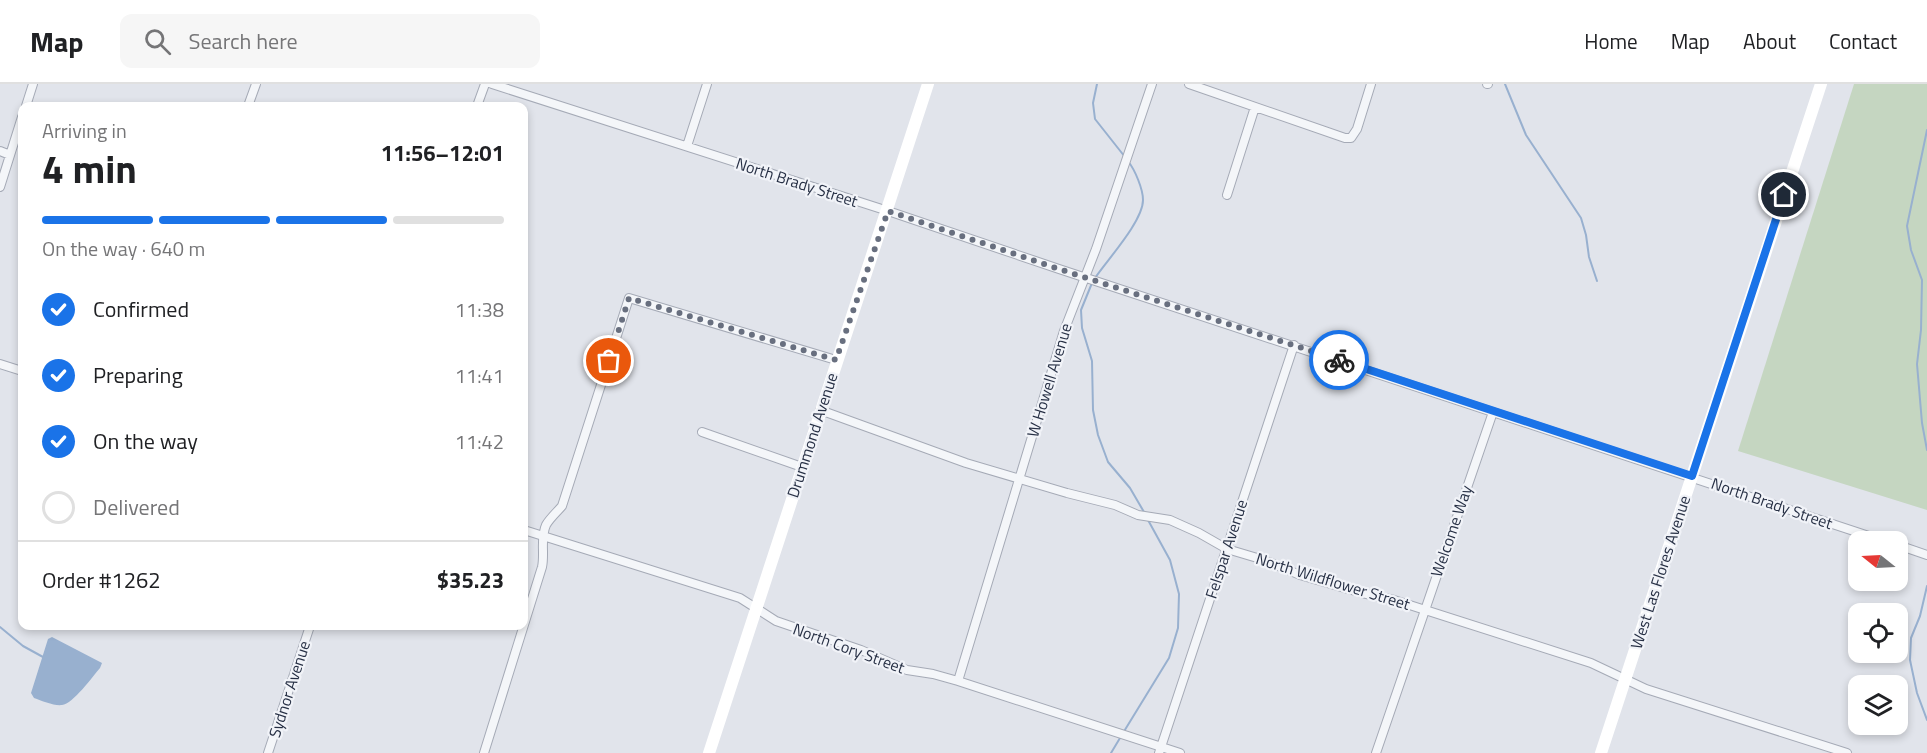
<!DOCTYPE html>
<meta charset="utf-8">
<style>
body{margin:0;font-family:"Titillium Web",sans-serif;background:#f6f6f6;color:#202124;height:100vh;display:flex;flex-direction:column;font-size:22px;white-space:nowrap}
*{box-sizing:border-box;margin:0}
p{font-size:20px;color:#757577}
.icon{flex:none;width:33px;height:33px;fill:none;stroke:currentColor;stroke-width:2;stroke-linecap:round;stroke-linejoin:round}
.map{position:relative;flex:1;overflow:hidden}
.drawer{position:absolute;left:18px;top:18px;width:510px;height:528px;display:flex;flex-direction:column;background:#fff;border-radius:12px;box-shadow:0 3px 9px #0003}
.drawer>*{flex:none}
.needle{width:39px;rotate:288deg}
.fabs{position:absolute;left:1848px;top:447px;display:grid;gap:12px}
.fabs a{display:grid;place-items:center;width:60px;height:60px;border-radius:12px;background:#fff;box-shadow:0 3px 9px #0003;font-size:30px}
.pin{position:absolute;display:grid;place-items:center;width:51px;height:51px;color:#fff;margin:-26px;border:3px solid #fff;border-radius:50%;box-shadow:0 2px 6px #0007}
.courier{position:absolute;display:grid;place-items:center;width:60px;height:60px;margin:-30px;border:4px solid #1a73e8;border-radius:50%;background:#fff;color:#222;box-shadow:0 2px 8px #0007}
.summary em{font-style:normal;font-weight:700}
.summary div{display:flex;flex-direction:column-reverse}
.summary{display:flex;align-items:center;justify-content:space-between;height:102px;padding:0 24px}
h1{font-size:39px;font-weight:700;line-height:45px}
.bar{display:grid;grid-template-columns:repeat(4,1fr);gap:9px 6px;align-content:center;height:72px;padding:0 24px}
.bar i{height:8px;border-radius:4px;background:#e0e0e0}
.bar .selected{background:#1a73e8}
.bar p{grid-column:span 4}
.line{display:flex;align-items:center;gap:15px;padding:0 24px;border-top:2px solid #e0e0e0}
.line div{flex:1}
ol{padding:0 24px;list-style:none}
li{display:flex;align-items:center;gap:18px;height:66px}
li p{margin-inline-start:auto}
li .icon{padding:6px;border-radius:50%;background:#1a73e8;color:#fff;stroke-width:4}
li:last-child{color:#757577}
li i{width:33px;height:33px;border:3px solid #e0e0e0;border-radius:50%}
header{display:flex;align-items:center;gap:36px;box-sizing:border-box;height:84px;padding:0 30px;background:#fff;border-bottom:2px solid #e0e0e0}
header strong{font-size:28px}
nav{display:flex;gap:33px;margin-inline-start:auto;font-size:21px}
.search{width:420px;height:54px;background:#f6f6f6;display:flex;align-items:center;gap:15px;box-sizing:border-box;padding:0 21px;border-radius:12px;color:#757577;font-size:22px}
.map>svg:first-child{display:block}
.green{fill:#c5d6c1}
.water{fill:#98b0cf}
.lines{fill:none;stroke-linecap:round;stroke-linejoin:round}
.stream{stroke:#98b0cf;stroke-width:2}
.street-casing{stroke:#a5aab6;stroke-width:10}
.street{stroke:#f4f6f9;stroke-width:8}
.secondary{stroke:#fff;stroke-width:12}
.done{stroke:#686f7f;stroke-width:6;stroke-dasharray:0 10.8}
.route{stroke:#1a73e8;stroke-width:8}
.labels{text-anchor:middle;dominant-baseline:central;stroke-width:4.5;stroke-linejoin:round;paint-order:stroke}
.street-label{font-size:16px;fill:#273045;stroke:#f1f3f8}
</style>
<header>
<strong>Map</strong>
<div class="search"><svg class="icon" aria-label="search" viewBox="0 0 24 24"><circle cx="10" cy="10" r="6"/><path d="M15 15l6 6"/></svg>Search here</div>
<nav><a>Home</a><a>Map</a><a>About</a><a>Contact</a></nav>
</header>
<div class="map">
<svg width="1927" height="669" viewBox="0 0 1927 669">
<rect width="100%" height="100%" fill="#e1e4eb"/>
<!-- green -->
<path class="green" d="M1854 0H1927V426L1738 367Z"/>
<!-- water -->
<path class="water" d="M52 553 102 579 100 584C93 592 73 620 62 621 54 622 42 617 34 614L31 609 48 555Z"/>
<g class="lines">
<!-- stream -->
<path class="stream" d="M1097 0 1093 19 1095 35 1125 73
M1505 0 1526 51 1581 134 1586 151 1589 173 1597 197
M1927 46 1907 142 1911 166 1922 196 1921 246 1917 280 1922 339 1927 366
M1095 194C1108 175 1143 137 1143 116 1143 105 1135 86 1128 77
M1092 199 1081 226 1082 244 1092 277 1093 326 1098 351 1108 378 1130 404 1144 428
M1927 502 1920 532 1911 554 1910 576 1917 609 1927 636
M0 543 23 562 43 573
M1123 649 1169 574 1178 544 1179 510 1170 476 1148 436
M1111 669 1120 654"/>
<!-- street casing -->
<g class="street-casing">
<path id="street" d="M492 0 888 127 1059 185 1887 458
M1189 0 1345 54H1351L1357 45 1371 0
M1487 0H1488
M26 22 33 0
M248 22 256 0
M477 22 485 0
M687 62 707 0
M0 67 10 71
M0 103 22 33
M1227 111 1255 23
M0 280 22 287
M820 326 966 379 1067 409 1115 421 1138 431 1170 436 1199 449 1227 465 1264 476 1300 491 1362 509 1394 516 1591 579 1646 605 1847 669
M702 348 802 383
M524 446 740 514 776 537 861 566 907 586 933 590 958 597 1180 669
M1898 461 1927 471
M958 597 1064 247 1096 165 1152 0
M268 669 310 542
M484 669 542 483C545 470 540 454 546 441 550 434 557 428 562 422L629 214 836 276
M1159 669 1294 261
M1376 669 1493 328"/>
</g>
<!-- street -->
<use href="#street" class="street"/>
<!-- secondary -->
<path class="secondary" d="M709 669 928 0
M1601 669 1821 0"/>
</g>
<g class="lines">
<!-- done -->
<path class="done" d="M609 277 629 214 836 276 888 127 1059 185 1339 276"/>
<!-- route -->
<path class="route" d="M1339 276 1692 392 1784 111"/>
</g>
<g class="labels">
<!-- street labels -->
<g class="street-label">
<text transform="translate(797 98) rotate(18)">North Brady Street</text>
<text transform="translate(1049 296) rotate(-73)">W Howell Avenue</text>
<text transform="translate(812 351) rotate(-72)">Drummond Avenue</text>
<text transform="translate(1772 419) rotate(19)">North Brady Street</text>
<text transform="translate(1451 447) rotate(-71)">Welcome Way</text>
<text transform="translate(1226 465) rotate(-72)">Felspar Avenue</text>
<text transform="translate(1660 488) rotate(-72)">West Las Flores Avenue</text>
<text transform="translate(1333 497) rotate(17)">North Wildflower Street</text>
<text transform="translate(849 564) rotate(20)">North Cory Street</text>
<text transform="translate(289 605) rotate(-72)">Sydnor Avenue</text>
</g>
</g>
</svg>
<div class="fabs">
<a><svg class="needle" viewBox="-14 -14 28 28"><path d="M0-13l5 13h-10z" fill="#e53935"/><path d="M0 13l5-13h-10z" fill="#757577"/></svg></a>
<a><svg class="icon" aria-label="locate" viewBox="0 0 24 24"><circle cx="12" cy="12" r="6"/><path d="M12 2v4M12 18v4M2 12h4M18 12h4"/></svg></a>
<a><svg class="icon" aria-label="layers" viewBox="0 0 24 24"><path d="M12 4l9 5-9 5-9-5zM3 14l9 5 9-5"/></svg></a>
</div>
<div class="pin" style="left:609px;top:277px;background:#ea580c"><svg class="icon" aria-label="bag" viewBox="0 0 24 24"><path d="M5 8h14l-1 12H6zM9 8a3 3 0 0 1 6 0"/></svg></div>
<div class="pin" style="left:1784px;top:111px;background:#1f2937"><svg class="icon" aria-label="home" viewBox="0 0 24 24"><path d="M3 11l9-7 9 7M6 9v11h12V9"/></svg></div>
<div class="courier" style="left:1339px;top:276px"><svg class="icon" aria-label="bike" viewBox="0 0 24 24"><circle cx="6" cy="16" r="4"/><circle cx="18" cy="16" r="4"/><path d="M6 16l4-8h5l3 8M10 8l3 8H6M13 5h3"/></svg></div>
<section class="drawer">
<div class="summary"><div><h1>4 min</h1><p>Arriving in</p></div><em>11:56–12:01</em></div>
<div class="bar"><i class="selected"></i><i class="selected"></i><i class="selected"></i><i></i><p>On the way · 640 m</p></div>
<ol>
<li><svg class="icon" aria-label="check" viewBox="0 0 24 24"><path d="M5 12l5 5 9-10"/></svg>Confirmed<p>11:38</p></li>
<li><svg class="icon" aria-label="check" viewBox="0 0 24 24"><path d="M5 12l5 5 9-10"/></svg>Preparing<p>11:41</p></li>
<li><svg class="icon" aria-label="check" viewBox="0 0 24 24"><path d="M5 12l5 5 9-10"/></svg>On the way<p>11:42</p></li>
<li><i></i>Delivered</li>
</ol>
<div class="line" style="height:78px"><div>Order #1262</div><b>$35.23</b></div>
</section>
</div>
